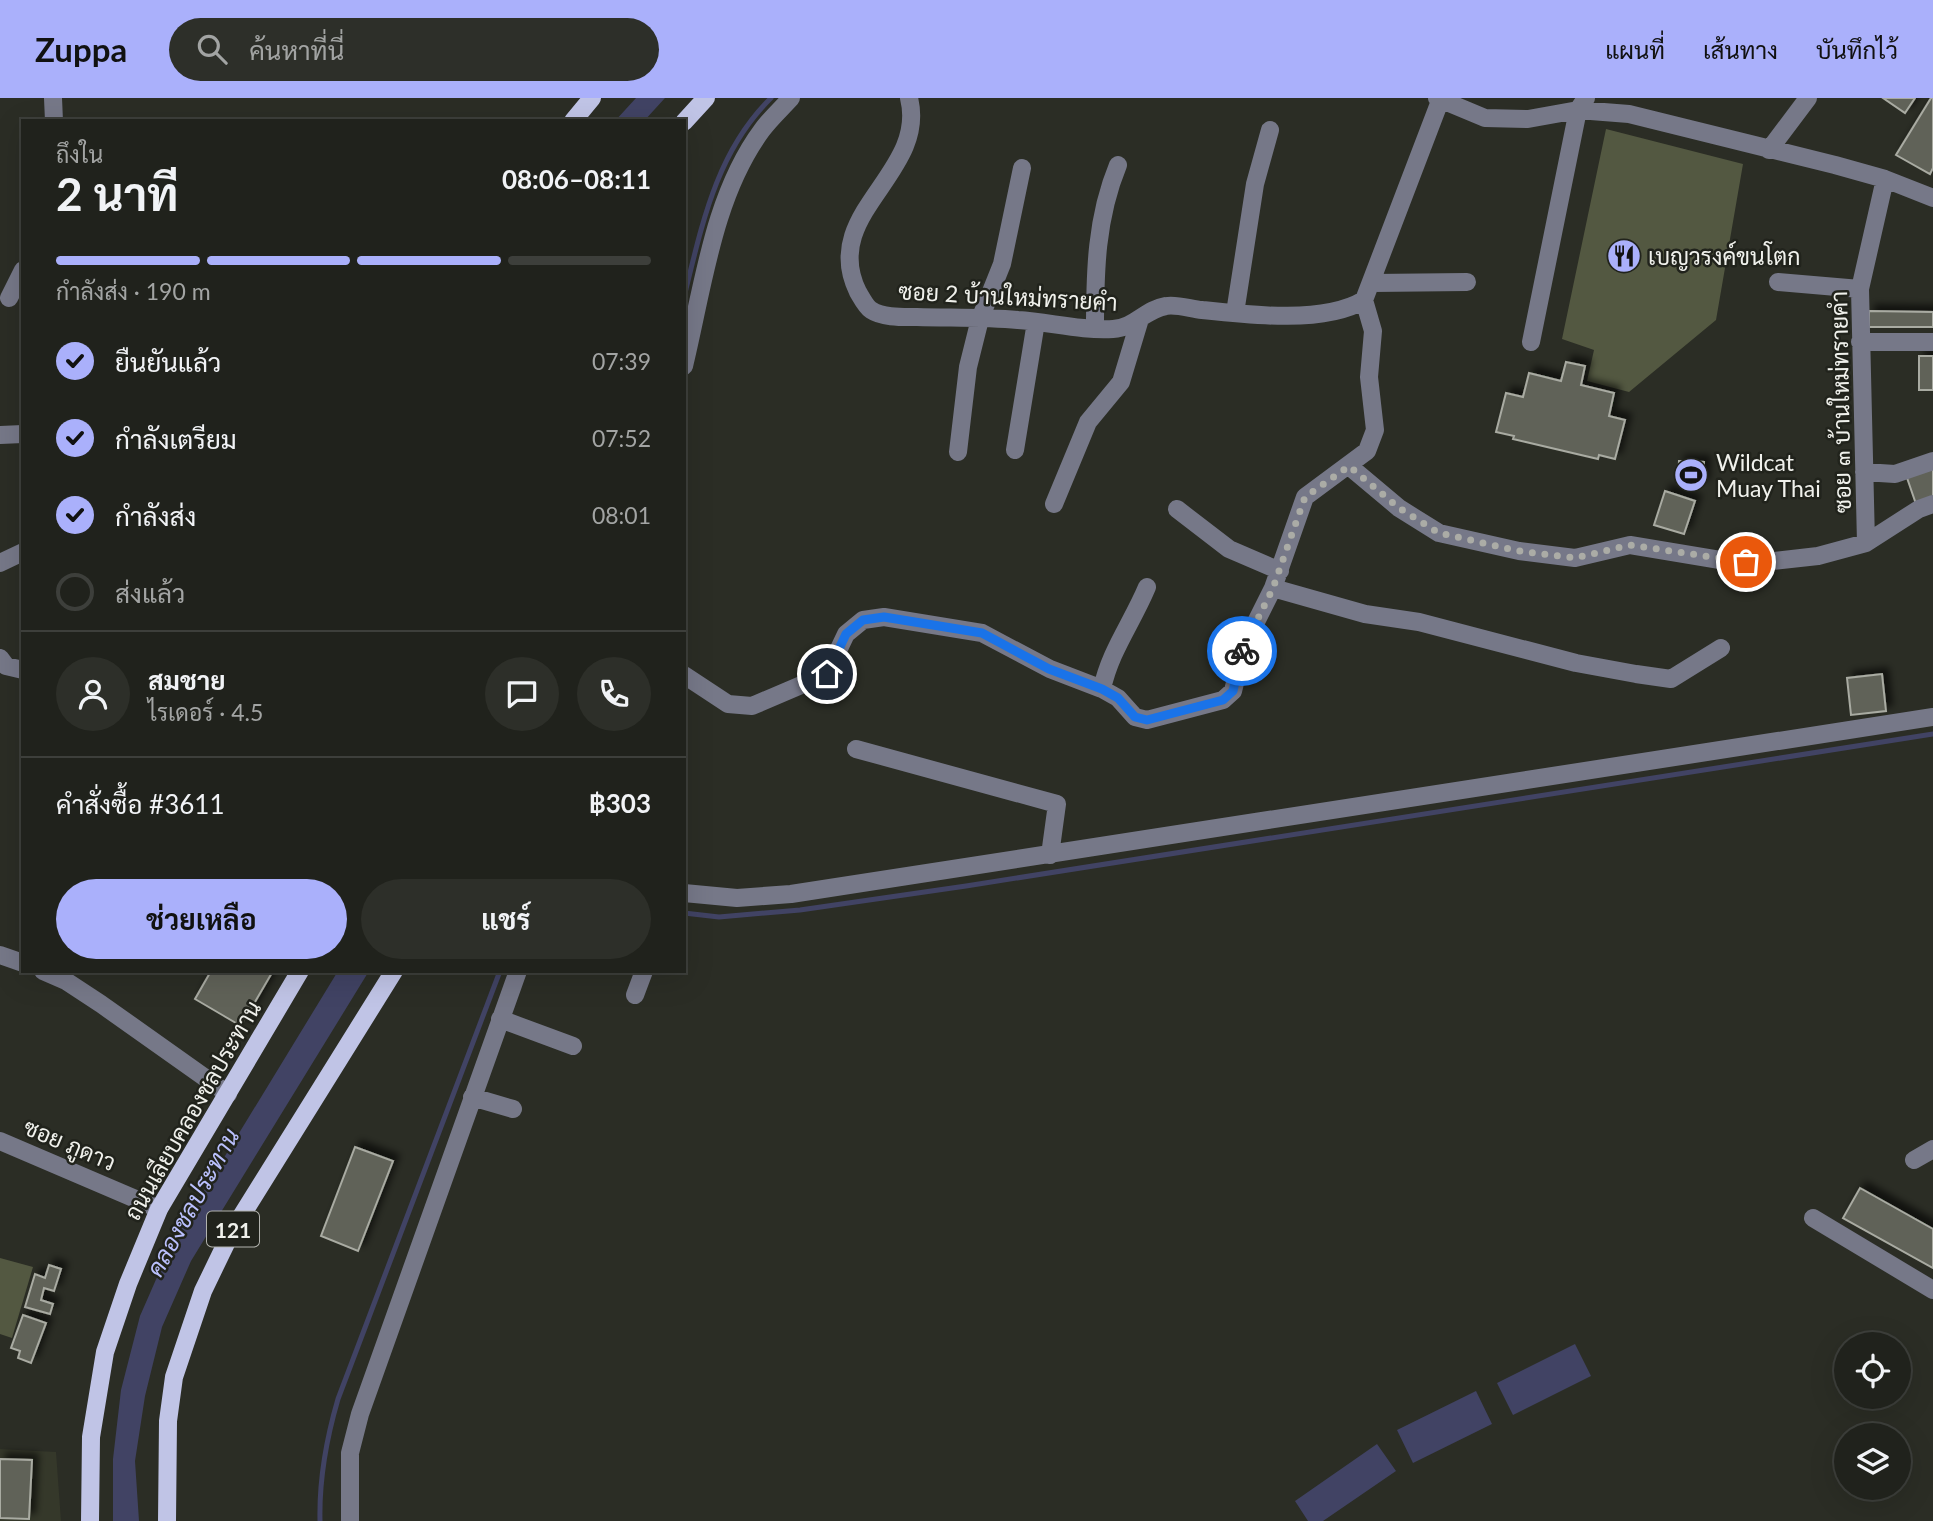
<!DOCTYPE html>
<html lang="th">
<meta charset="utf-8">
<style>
body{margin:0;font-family:Lato,Sarabun,sans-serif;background:#2d2f29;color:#f1f3f6;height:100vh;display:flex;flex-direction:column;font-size:26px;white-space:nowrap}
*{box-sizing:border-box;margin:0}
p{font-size:23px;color:#a2a4a3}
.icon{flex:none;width:38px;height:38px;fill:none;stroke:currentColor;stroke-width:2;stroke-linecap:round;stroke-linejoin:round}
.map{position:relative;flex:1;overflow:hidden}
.details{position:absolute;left:21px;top:21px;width:665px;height:854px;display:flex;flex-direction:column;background:#20221c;border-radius:0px;box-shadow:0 7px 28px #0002,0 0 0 2px #3d3f3b}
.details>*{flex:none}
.buttons{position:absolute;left:1834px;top:1234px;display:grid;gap:14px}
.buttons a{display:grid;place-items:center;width:77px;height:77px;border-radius:50%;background:#20221c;box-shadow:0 7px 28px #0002,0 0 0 2px #3d3f3b;font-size:35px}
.pin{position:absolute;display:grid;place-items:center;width:60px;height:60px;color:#fff;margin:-30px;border:4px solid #fff;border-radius:50%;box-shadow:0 2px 7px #0007}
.courier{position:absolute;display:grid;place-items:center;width:70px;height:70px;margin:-35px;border:5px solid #1a73e8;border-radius:50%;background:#fff;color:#222;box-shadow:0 2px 9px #0007}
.overview em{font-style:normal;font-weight:700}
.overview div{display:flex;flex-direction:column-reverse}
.overview{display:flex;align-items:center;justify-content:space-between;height:119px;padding:0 35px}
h1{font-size:46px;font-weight:700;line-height:52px}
.bar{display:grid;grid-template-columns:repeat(4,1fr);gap:10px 7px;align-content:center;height:84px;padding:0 35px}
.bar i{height:9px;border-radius:5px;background:#3d3f3b}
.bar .selected{background:#aab0fb}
.bar p{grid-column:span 4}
.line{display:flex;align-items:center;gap:18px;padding:0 35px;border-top:2px solid #3d3f3b}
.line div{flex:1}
.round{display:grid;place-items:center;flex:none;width:74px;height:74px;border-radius:37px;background:#2d2f29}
ol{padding:0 35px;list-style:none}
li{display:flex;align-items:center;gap:21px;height:77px}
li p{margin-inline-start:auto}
li .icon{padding:7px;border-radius:50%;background:#aab0fb;color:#111;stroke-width:4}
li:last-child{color:#a2a4a3}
li i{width:38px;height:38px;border:4px solid #3d3f3b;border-radius:50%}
.action{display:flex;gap:14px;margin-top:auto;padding:14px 35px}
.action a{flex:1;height:80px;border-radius:42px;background:#aab0fb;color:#111;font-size:28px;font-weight:700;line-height:80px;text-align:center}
.action a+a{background:#2d2f29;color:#f1f3f6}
header{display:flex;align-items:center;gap:42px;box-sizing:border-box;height:98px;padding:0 35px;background:#aab0fb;color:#111}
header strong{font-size:33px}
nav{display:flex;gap:38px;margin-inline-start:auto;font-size:24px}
.search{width:490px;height:63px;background:#2d2f29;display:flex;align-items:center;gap:18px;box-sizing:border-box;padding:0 24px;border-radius:38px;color:#a2a4a3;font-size:26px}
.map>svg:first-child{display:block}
.built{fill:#35382a}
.green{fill:#535841}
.water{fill:#414364}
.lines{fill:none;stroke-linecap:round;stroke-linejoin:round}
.stream{stroke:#414364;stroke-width:5}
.building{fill:#606259;stroke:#a9aba2;stroke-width:2;filter:url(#shadow)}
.minor{stroke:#767888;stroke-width:18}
.major{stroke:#c0c4e6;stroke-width:18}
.done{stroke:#abaca6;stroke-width:7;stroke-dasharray:0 12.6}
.route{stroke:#1a73e8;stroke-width:9}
.labels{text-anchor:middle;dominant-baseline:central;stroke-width:5;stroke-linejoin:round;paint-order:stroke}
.shield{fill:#21231c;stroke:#b2b3ae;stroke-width:2}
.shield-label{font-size:21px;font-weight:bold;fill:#f0f1ec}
.poi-label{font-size:23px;fill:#f0f1ec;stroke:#21231c;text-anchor:start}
.street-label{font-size:23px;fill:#f0f1ec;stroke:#21231c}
.water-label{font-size:24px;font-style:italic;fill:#bac0fd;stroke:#21231c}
</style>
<header>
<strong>Zuppa</strong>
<div class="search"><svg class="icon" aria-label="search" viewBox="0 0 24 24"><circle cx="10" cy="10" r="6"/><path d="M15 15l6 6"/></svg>ค้นหาที่นี่</div>
<nav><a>แผนที่</a><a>เส้นทาง</a><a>บันทึกไว้</a></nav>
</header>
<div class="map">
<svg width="1933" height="1423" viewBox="0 0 1933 1423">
<defs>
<filter id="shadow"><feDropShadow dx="6" dy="-6" stdDeviation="3.5" flood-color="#0009"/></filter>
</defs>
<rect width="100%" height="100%" fill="#2b2d25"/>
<!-- built -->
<path class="built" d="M0 1351 56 1354 61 1423H0Z"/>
<!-- green -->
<path class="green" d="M1606 31 1743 66 1716 222 1629 294 1587 283 1594 252 1562 241Z
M0 1160 33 1169 12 1240 0 1236Z"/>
<!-- water -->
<path class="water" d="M636 0H665L644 23H615Z
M338 873H369L191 1163 162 1229 145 1298 135 1363 139 1423H113V1361L121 1292 140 1218 172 1145Z
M1575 1246 1591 1278 1513 1317 1497 1285Z
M1476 1293 1492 1326 1413 1365 1397 1332Z
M1377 1346 1396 1373 1323 1423H1308L1295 1403Z"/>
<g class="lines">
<!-- stream -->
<path class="stream" d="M684 199C702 127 716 54 771 0
M684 815 719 819 800 812 966 788 1933 636
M320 1423C319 1380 326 1342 338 1301L500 873"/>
</g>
<!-- building -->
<path class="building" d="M1883 0H1915L1905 15Z
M1931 0H1933V70L1930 76 1896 57Z
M1869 213 1933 214V229H1869Z
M1919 258H1933V292H1919Z
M1566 264 1585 268 1581 287 1614 295 1609 318 1625 322 1615 361 1599 357 1598 361 1513 341 1514 338 1496 334 1506 295 1523 299 1529 275 1561 283Z
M1679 363 1704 364 1703 387 1678 386Z
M1933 368V400L1916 406 1906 377Z
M1665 393 1695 403 1684 436 1654 427Z
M1882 576 1886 613 1851 617 1847 580Z
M211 873 235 876 237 873H273L241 928 195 901Z
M355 1049 393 1063 358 1153 321 1138Z
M1860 1090 1933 1131V1170L1843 1120Z
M49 1167 61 1171 54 1193 44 1190 41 1202 53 1206 50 1216 25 1209 35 1176 45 1180Z
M23 1217 46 1225 31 1265 18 1260 20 1253 11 1250Z
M0 1361 32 1362 29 1421 0 1420Z"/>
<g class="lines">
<!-- minor -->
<path class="minor" d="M53 0 54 23
M909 0C928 76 819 115 858 194 861 199 866 209 871 212 883 220 903 219 917 219 951 220 985 219 1018 222 1049 224 1082 233 1113 231 1134 230 1146 211 1166 208 1177 206 1191 211 1202 212 1248 217 1325 226 1364 202L1440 3
M1437 0 1485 20 1528 21 1578 12 1629 16 1835 67 1885 81 1933 100
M1769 52 1808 0
M1778 184 1860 191
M1373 185 1467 184
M9 200 23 172
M1235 215 1255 86 1270 32
M1095 230C1095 174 1096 120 1118 67
M1531 244 1578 12 1586 0
M1860 244H1933
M684 268C703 190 713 98 762 32 770 21 781 11 791 0
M0 337 23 336
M1015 352 1036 224
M958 354 968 269 980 221 1002 166 1022 70
M1349 368 1399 410 1439 435 1519 453 1575 460 1630 447 1726 463 1765 464 1818 458 1866 445 1919 411 1933 406
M1864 374 1895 376 1933 363
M1054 406 1088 324 1121 284 1140 221
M1177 411 1229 451 1280 473
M1866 445 1860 191 1885 81
M0 465 23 454
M1273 490 1365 516 1419 524 1576 565 1636 576 1671 581 1721 550
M0 560 6 568 23 572
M684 577 728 606 752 608 827 576 846 536 863 522 884 519 982 535 1050 571 1102 591 1118 600 1135 619 1147 622 1223 602 1233 593 1244 548 1273 490 1305 399 1367 353 1375 332 1369 279 1373 233 1364 202
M1102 591C1110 553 1132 525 1147 489
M856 651 1057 706 1050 757
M684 795 737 800 791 796 1933 619
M0 857 23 865
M43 873 66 883 101 906 228 996
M635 897 644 873
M500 921 573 948
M472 999 513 1011
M0 1043 159 1111
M1914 1062 1933 1051
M1813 1120 1933 1192
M350 1423V1355L360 1316 518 873"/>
<!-- major -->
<path class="major" d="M573 23 592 0
M684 24 706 0
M90 1423 91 1339 105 1254 128 1186 159 1111 300 873
M167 1423 168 1323 174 1279 203 1193 232 1133 394 873"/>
</g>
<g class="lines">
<!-- done -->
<path class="done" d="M1242 553 1273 490 1305 399 1349 368 1399 410 1439 435 1519 453 1575 460 1630 447 1746 464"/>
<!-- route -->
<path class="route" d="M827 576 846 536 863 522 884 519 982 535 1049 571 1102 591 1118 600 1135 619 1147 622 1223 602 1233 593 1242 553"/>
</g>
<!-- icons -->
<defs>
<g id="restaurant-disc" transform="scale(1.75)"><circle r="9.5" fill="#aab0fb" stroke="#21231c"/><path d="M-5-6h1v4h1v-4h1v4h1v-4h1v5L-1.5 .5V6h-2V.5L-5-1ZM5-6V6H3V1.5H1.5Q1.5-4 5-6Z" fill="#111"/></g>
<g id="stadium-disc" transform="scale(1.75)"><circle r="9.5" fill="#aab0fb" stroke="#21231c"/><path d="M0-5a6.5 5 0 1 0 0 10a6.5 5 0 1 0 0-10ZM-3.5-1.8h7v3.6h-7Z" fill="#111"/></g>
</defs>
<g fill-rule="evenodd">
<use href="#restaurant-disc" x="1624" y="158"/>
<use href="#stadium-disc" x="1691" y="377"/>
</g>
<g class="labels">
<!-- shield labels -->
<rect class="shield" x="207" y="1113.5" width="52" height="35" rx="5"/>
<g class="shield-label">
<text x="233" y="1131">121</text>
</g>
<!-- poi labels -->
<g class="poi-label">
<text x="1648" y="158">เบญวรงค์ขนโตก</text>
<text x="1716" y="364">Wildcat<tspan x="1716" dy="26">Muay Thai</tspan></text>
</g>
<!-- street labels -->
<g class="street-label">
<text transform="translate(1008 198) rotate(3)">ซอย 2 บ้านใหม่ทรายคำ</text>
<text transform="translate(1840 304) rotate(-91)">ซอย ๓ บ้านใหม่ทรายคำ</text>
<text transform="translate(192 1012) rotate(-60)">ถนนเลียบคลองชลประทาน</text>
<text transform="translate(70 1046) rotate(23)">ซอย ภูดาว</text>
</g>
<!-- water labels -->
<g class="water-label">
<text transform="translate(192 1104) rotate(-61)">คลองชลประทาน</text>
</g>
</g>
</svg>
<div class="buttons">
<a><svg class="icon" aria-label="locate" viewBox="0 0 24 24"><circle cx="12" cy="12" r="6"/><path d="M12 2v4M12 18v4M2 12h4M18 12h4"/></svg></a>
<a><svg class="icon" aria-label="layers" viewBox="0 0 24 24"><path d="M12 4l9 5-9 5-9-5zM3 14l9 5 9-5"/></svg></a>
</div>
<div class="pin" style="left:1746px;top:464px;background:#ea580c"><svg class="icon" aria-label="bag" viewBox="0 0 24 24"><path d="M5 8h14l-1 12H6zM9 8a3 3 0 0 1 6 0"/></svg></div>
<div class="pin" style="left:827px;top:576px;background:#1f2937"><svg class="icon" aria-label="home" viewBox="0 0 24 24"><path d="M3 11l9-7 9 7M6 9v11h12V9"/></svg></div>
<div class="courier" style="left:1242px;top:553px"><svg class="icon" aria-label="bike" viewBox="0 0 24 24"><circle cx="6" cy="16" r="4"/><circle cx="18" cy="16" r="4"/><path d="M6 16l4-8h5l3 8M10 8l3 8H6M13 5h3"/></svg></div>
<section class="details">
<div class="overview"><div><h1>2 นาที</h1><p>ถึงใน</p></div><em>08:06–08:11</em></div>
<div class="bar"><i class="selected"></i><i class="selected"></i><i class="selected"></i><i></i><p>กำลังส่ง · 190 m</p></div>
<ol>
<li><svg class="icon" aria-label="check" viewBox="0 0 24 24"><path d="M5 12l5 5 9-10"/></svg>ยืนยันแล้ว<p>07:39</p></li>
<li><svg class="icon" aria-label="check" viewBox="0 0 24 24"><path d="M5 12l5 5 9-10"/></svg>กำลังเตรียม<p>07:52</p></li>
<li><svg class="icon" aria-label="check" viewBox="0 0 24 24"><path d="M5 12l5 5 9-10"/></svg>กำลังส่ง<p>08:01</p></li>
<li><i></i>ส่งแล้ว</li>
</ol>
<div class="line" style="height:126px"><a class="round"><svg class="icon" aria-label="person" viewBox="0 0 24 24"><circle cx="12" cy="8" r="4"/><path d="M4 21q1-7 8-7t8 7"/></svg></a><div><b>สมชาย</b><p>ไรเดอร์ · 4.5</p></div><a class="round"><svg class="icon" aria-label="chat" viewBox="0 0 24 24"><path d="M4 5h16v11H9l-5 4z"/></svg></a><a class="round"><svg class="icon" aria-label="phone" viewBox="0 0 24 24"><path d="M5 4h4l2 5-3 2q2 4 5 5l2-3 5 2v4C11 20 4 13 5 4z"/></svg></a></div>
<div class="line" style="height:91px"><div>คำสั่งซื้อ #3611</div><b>฿303</b></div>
<div class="action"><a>ช่วยเหลือ</a><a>แชร์</a></div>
</section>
</div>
